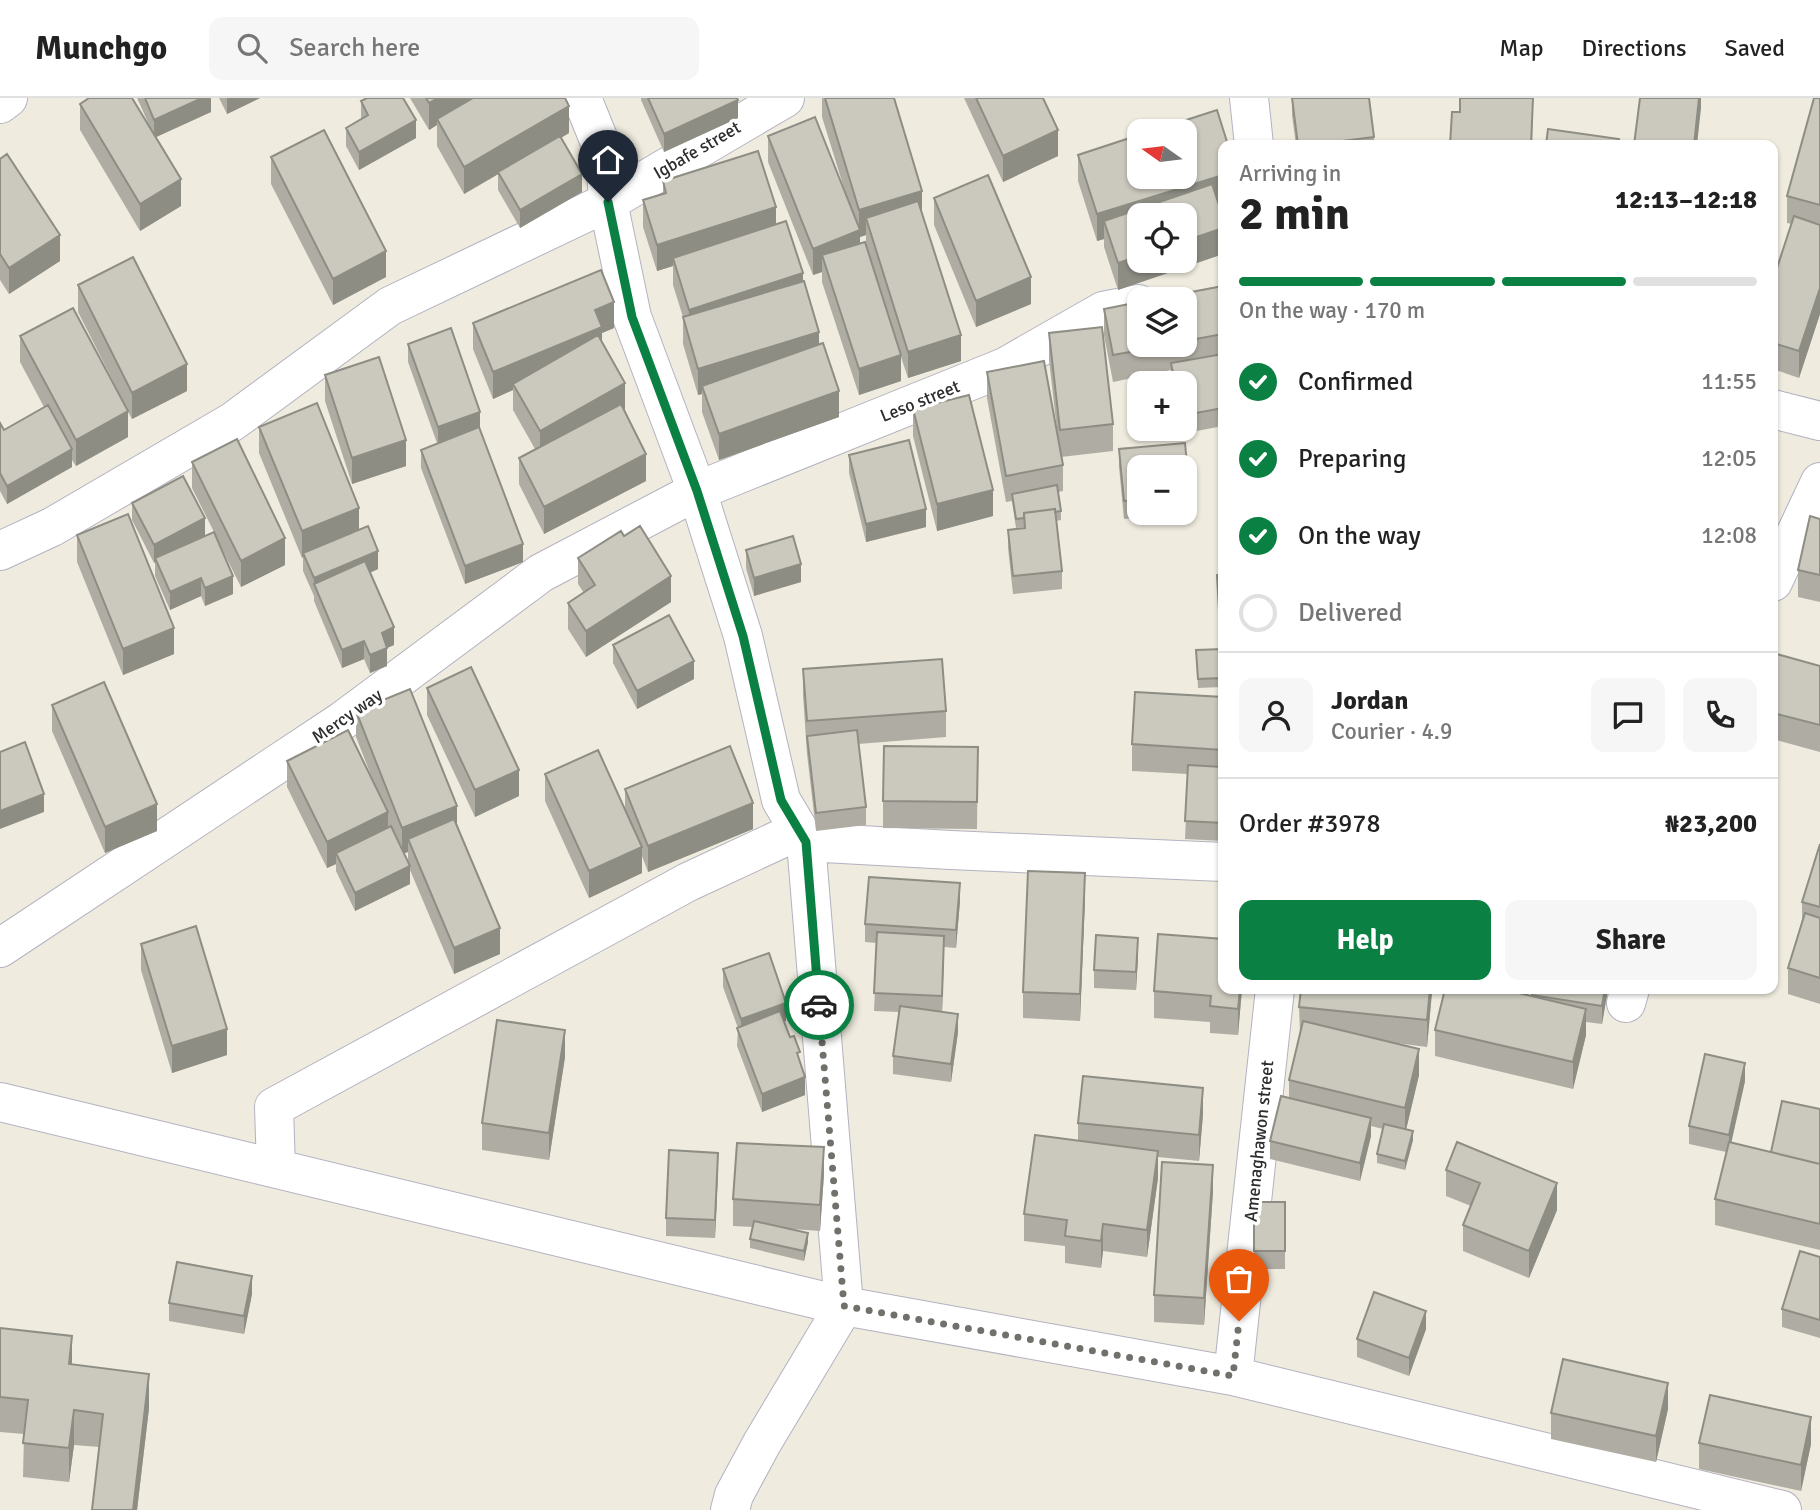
<!DOCTYPE html>
<meta charset="utf-8">
<style>
body{margin:0;font-family:Signika,sans-serif;background:#f6f6f6;color:#222;height:100vh;display:flex;flex-direction:column;font-size:26px;white-space:nowrap}
*{box-sizing:border-box;margin:0}
p{font-size:23px;color:#767676}
.icon{flex:none;width:38px;height:38px;fill:none;stroke:currentColor;stroke-width:2;stroke-linecap:round;stroke-linejoin:round}
.map{position:relative;flex:1;overflow:hidden}
.details{position:absolute;left:1218px;top:42px;width:560px;height:854px;display:flex;flex-direction:column;background:#fff;border-radius:14px;box-shadow:0 2px 5px #0004}
.details>*{flex:none}
.needle{width:46px;rotate:284deg}
.fabs{position:absolute;left:1127px;top:21px;display:grid;gap:14px}
.fabs a{display:grid;place-items:center;width:70px;height:70px;border-radius:14px;background:#fff;box-shadow:0 2px 5px #0004;font-size:35px}
.pin{position:absolute;display:grid;place-items:center;width:60px;height:60px;color:#fff;margin:-72px -30px;border-radius:50% 50% 50% 0;rotate:-45deg;box-shadow:0 0 7px #0007}
.pin .icon{rotate:45deg}
.courier{position:absolute;display:grid;place-items:center;width:70px;height:70px;margin:-35px;border:5px solid #0b8043;border-radius:50%;background:#fff;color:#222;box-shadow:0 2px 9px #0007}
.headline em{font-style:normal;font-weight:700}
.headline div{display:flex;flex-direction:column-reverse}
.headline{display:flex;align-items:center;justify-content:space-between;height:119px;padding:0 21px}
h1{font-size:46px;font-weight:700;line-height:52px}
.bar{display:grid;grid-template-columns:repeat(4,1fr);gap:10px 7px;align-content:center;height:84px;padding:0 21px}
.bar i{height:9px;border-radius:5px;background:#e0e0e0}
.bar .selected{background:#0b8043}
.bar p{grid-column:span 4}
.line{display:flex;align-items:center;gap:18px;padding:0 21px;border-top:2px solid #e0e0e0}
.line div{flex:1}
.round{display:grid;place-items:center;flex:none;width:74px;height:74px;border-radius:14px;background:#f6f6f6}
ol{padding:0 21px;list-style:none}
li{display:flex;align-items:center;gap:21px;height:77px}
li p{margin-inline-start:auto}
li .icon{padding:7px;border-radius:50%;background:#0b8043;color:#fff;stroke-width:4}
li:last-child{color:#767676}
li i{width:38px;height:38px;border:4px solid #e0e0e0;border-radius:50%}
.button{display:flex;gap:14px;margin-top:auto;padding:14px 21px}
.button a{flex:1;height:80px;border-radius:14px;background:#0b8043;color:#fff;font-size:28px;font-weight:700;line-height:80px;text-align:center}
.button a+a{background:#f6f6f6;color:#222}
header{display:flex;align-items:center;gap:42px;box-sizing:border-box;height:98px;padding:0 35px;background:#fff;border-bottom:2px solid #e0e0e0}
header strong{font-size:33px}
nav{display:flex;gap:38px;margin-inline-start:auto;font-size:24px}
.search{width:490px;height:63px;background:#f6f6f6;display:flex;align-items:center;gap:18px;box-sizing:border-box;padding:0 24px;border-radius:14px;color:#767676;font-size:26px}
.map>svg:first-child{display:block}
.lines{fill:none;stroke-linecap:round;stroke-linejoin:round}
.minor-casing{stroke:#b3b2c1;stroke-width:40}
.minor{stroke:#fff;stroke-width:38}
.wall{fill:#afada3;fill-rule:evenodd}
.shaded-wall{fill:#8e8d84}
.building{fill:#cbc9bd;stroke:#8e8d84;stroke-width:2}
.done{stroke:#71706b;stroke-width:7;stroke-dasharray:0 12.6}
.route{stroke:#0b8043;stroke-width:9}
.labels{text-anchor:middle;dominant-baseline:central;stroke-width:7;stroke-linejoin:round;paint-order:stroke}
.street-label{font-size:18px;fill:#2d2d2d;stroke:#fff}
</style>
<header>
<strong>Munchgo</strong>
<div class="search"><svg class="icon" aria-label="search" viewBox="0 0 24 24"><circle cx="10" cy="10" r="6"/><path d="M15 15l6 6"/></svg>Search here</div>
<nav><a>Map</a><a>Directions</a><a>Saved</a></nav>
</header>
<div class="map">
<svg width="1820" height="1412" viewBox="0 0 1820 1412">
<rect width="100%" height="100%" fill="#efebde"/>
<g class="lines">
<!-- minor casing -->
<g class="minor-casing">
<path id="minor" d="M582 0 605 57 608 104 632 219 697 393 743 538 781 702 806 744 844 1208 762 1345 734 1397 730 1412
M1249 0 1254 47
M0 6 8 0
M1773 311 1820 323
M0 453 52 429 232 324 390 208 608 104 785 0
M1773 484 1820 384
M0 850 342 623 541 475 697 393 1005 269 1103 213 1139 206
M1626 905 1630 891
M0 1004 844 1208 1233 1278 1782 1412
M276 1070 274 1009 688 784 787 738 806 744 951 752 1223 764
M1233 1278 1275 891"/>
</g>
<!-- minor -->
<use href="#minor" class="minor"/>
</g>
<!-- wall -->
<path class="wall" d="M137 0H211V14L156 39 181 108 140 133 80 32V6L150 29Z
M219 0H260L227 16Z
M410 0H565L569 35 561 40 582 94 520 130 498 92V76L464 96 437 48V27L429 32Z
M641 0H737L738 20 664 54 641 2Z
M822 0H894L922 116 961 263 908 280 901 259V283L859 297 822 184V174L813 177 768 64V38L848 103 822 19ZM866 137V147L860 145V139Z
M964 0H1043L1058 58 1003 84Z
M1292 0 1374 39V47H1296L1292 17Z
M1820 0V216L1799 280 1773 271V182L1792 126 1787 125V98Z
M361 3 416 40 359 72 346 48V30L361 21Z
M1078 57 1218 105 1223 119V156L1118 192 1104 149V141L1097 143 1078 83Z
M271 59 386 179 333 207 271 86Z
M0 61 60 163 9 196 0 182Z
M663 83 776 127 803 183 839 319 719 362 702 314V296L698 297 683 246V219L673 187V168L657 173 643 129V102L663 96Z
M934 100 1031 206 976 229 934 127Z
M78 187 187 293 132 321 128 314V339L76 368 72 362V369L7 406 0 393V325L4 332 44 309 20 264V238L117 291 78 214Z
M1223 188V328L1181 336 1180 331H1185V285H1172L1171 272 1113 284 1104 237V211L1139 247H1185V201Z
M473 225 614 230 602 235V245L625 311 624 312 646 383 544 436 519 386V360L535 351 513 312V292L493 301 473 251Z
M1049 235 1113 326V353L1061 359 1063 367V393L1058 394 1061 413V422L1056 423 1062 473V491L1013 496 1008 450V432L1024 430V429L1016 430 1012 403 1006 404 987 300V274L1058 341 1049 262Z
M408 246 480 332 523 464 465 486 421 370V352L437 345 408 264Z
M325 277 406 368 352 386 325 303Z
M913 311 993 418 937 433 913 338Z
M259 329 359 431 378 471 370 475 394 547 387 550V568L370 575 364 561 342 570 314 503V498L303 473V459L302 460 259 355Z
M1185 345 1190 397V415L1124 421 1119 369V351ZM1139 369H1185V415H1139Z
M849 357 926 429 866 444 849 375Z
M192 364 285 467 241 489 215 437 233 496 205 508 201 498 170 512 155 478V464L154 465 132 422V405L205 438 198 441 214 434 192 390Z
M1820 421V504L1798 499V472Z
M77 437 174 556 123 577 77 464Z
M746 452 801 484 754 498 746 470Z
M578 460 671 504 586 559 568 531V505L584 495 578 486Z
M1223 476V548H1220L1217 477Z
M613 547 694 581 637 611 613 565Z
M1223 551V589L1198 590 1196 552Z
M1773 555 1820 568V654L1773 641Z
M803 571 946 613V639L858 646 866 709V727L816 733 807 656 803 597Z
M427 590 519 698 475 719 427 617Z
M1223 599V743L1185 741 1188 676 1132 673V646Z
M52 607 157 733 105 755 52 633Z
M356 613 457 726 500 856 454 876 410 772V786L355 813 336 773V766L327 770 287 689V663L374 685 356 639ZM408 754V764L404 755Z
M978 649 977 731 883 730V703Z
M545 676 625 713V691L753 731 648 774 642 758V775L589 800 545 703Z
M1820 746V906L1788 896V870L1802 822V804Z
M1085 801 1080 923 1023 920V894Z
M960 803 956 850 944 849 942 914 958 934 951 984 893 976V958L899 914 874 913 877 845 865 844V826Z
M141 846 227 957 172 975 141 872Z
M1138 858 1136 892 1094 890V872Z
M723 871 786 923 784 924 800 965 805 997 762 1014 737 948 738 930 723 889Z
M1223 891H1242L1238 937 1210 935V924L1154 920V893Z
M1432 891 1427 949 1396 945 1419 977 1406 1032 1413 1042 1405 1072 1377 1065V1056L1383 1031 1371 1028V1038L1360 1083 1270 1061V1043L1289 1000V982L1300 935 1299 909Z
M1533 891H1608L1602 926 1586 924V937L1573 991 1435 958V932L1532 898Z
M565 959 549 1062 482 1052V1025Z
M1745 983 1731 1044 1771 1054 1820 1011V1152L1715 1127V1101L1726 1054 1689 1046V1028Z
M1203 1016 1199 1063 1158 1059V1080L1147 1159 1103 1153 1101 1170 1065 1165V1148L1024 1143V1116L1078 1043V1025Z
M1446 1072 1557 1112 1529 1180 1463 1153V1127L1471 1108 1446 1098Z
M718 1073 715 1140 666 1138V1120Z
M824 1076 820 1133 792 1131 808 1144 804 1163 750 1150V1141L753 1129 733 1128V1101Z
M1213 1093 1204 1227 1154 1224V1197Z
M1254 1104H1285V1171H1254Z
M1820 1159V1240L1782 1229V1211Z
M252 1196 244 1236 169 1223V1205Z
M0 1230 72 1267 149 1310 137 1412H92L99 1349 74 1347 69 1384 23 1379 24 1336 0 1334Z
M1426 1231 1409 1278 1357 1259V1241Z
M1668 1311 1656 1364 1551 1341V1315Z
M1699 1345 1811 1346 1801 1393 1699 1371Z"/>
<!-- shaded-wall -->
<path class="shaded-wall" d="M202 0H211V14L154 40V22Z
M227 0H260L227 16Z
M438 0H482L437 21V27L429 32V5Z
M1533 0 1532 47H1531Z
M1699 0H1701V10L1697 47H1694Z
M738 2V20L664 54V36Z
M569 8V35L464 96V69Z
M416 22V40L359 72V54Z
M1058 32V58L1003 84V58Z
M582 76V94L520 130V112Z
M1223 77V103L1178 117 1104 123V141L1097 143V116Z
M181 81V108L140 133V106Z
M922 93V120H866V137L860 139V159L822 157V174L813 177V151L859 132V112Z
M776 109V135L673 160V168L657 173V147Z
M1223 130V156L1118 192V165L1139 158V163H1185V143Z
M60 137V163L9 196V170Z
M386 153V179L333 207V181Z
M803 175V201L689 238V212Z
M1031 179V206L976 229V203Z
M1820 190V216L1799 280V253Z
M614 204V230L602 235V255L513 286V292L493 301V274L595 212Z
M819 234V260L702 288V296L698 297V271Z
M961 237V263L908 280V254Z
M901 257V283L859 297V271Z
M187 266V293L132 321V295Z
M625 285V311L540 360V333Z
M839 293V319L719 362V336Z
M128 313V339L76 368V342Z
M480 314V332L438 347V329Z
M406 342V368L352 386V360Z
M72 351V369L7 406V388Z
M646 356V383L544 436V409Z
M993 392V418L937 433V406Z
M359 410V436L303 455V459L302 460V433Z
M926 411V429L866 444V426Z
M205 420V438L157 463 155 460V464L154 465V447Z
M285 440V467L241 489V463Z
M523 446V464L465 486V468Z
M378 453V471L318 497 314 486V480Z
M801 466V484L754 498V480Z
M233 478V496L205 508V490Z
M671 478V504L586 559V533Z
M201 480V498L170 512V494Z
M394 529V547L387 550V568L370 575V557L382 535Z
M174 530V556L123 577V551Z
M364 543V561L342 570V552Z
M694 563V581L637 611V593Z
M519 672V698L475 719V692Z
M44 696V714L0 731V713Z
M753 705V731L648 774V748Z
M157 706V733L105 755V729Z
M457 708V734L408 741V754L402 756V730Z
M388 714V740L336 755V766L327 770V744Z
M642 749V775L589 800V773Z
M410 768V786L355 813V795Z
M1085 775V801L1080 923V896Z
M960 785V803L956 850V832Z
M500 830V856L454 876V850Z
M944 838V856L942 916V898Z
M1138 840V858L1136 892V874Z
M1240 891H1242L1238 937V911Z
M1430 891H1432V895L1427 949V922Z
M1605 891H1608L1602 926V908Z
M786 905V923L741 939V921Z
M1586 911V937L1573 991V964Z
M958 916V934L951 984V966Z
M227 931V957L172 975V948Z
M565 932V959L549 1062V1035Z
M1419 951V977L1405 1036V1010Z
M1745 965V983L1729 1055V1037Z
M805 979V997L762 1014V996Z
M1203 990V1016L1199 1063V1037Z
M1371 1020V1038L1360 1083V1065Z
M1413 1033V1042L1405 1072V1063Z
M824 1049V1076L820 1133V1107Z
M1158 1053V1080L1147 1159V1132Z
M718 1055V1073L715 1140V1122Z
M1213 1067V1093L1204 1227V1200Z
M1557 1085V1112L1529 1180V1153Z
M1103 1126V1153L1101 1170V1143Z
M808 1135V1144L804 1163V1153Z
M252 1178V1196L244 1236V1218Z
M1426 1213V1231L1409 1278V1260Z
M72 1238V1273L69 1266Z
M149 1276V1310L137 1412H133Z
M1668 1285V1311L1656 1364V1338Z
M74 1312V1347L69 1384V1350Z
M1811 1319V1346L1801 1393V1367Z"/>
<!-- building -->
<path class="building" d="M89 0H132L181 81 140 106 80 6Z
M145 0H202L154 22Z
M367 0H403L416 22 359 54 346 30 368 17 361 3Z
M426 0H438L429 5Z
M473 0H565L569 8 464 69 437 21Z
M648 0H737L738 2 664 36Z
M825 0H894L922 93 859 112Z
M976 0H1043L1058 32 1003 58Z
M1292 0H1369L1374 39 1311 47H1298Z
M1460 0H1533L1531 47H1450L1452 14H1460Z
M1640 0H1699L1694 47H1634Z
M1814 0H1820V107L1787 98Z
M1217 12 1228 47H1223V77L1097 116 1078 57 1139 37V79H1185V33H1152Z
M815 19 860 132 813 151 768 38Z
M1548 31 1619 41 1618 47H1546Z
M324 32 386 153 333 181 271 59Z
M560 38 582 76 520 112 498 74Z
M758 53 776 109 657 147 643 102 666 95 663 83Z
M7 56 60 137 9 170 0 156V61Z
M988 77 1031 179 976 203 934 100Z
M1212 86 1223 119V130L1185 143V117H1139V158L1118 165 1104 123Z
M918 103 961 237 908 254 866 120Z
M1794 118 1820 127V190L1799 253 1773 245V182Z
M786 123 803 175 689 212 673 160Z
M865 144 901 257 859 271 822 157Z
M133 159 187 266 132 295 78 187Z
M601 172 614 204 595 212 602 229 493 274 473 225Z
M804 183 819 234 698 271 683 219Z
M1223 188V236L1185 243V201H1154Z
M1139 204V247H1168L1113 257 1104 211Z
M73 210 128 313 76 342 20 238Z
M1102 229 1113 326 1060 332 1049 235Z
M451 230 480 314 438 329 408 246Z
M598 237 625 285 540 333 513 286Z
M823 245 839 293 719 336 702 288Z
M1223 256V310L1185 317V285H1175L1171 265Z
M379 259 406 342 352 360 325 277Z
M1044 263 1063 367 1006 378 987 274Z
M969 297 993 392 937 406 913 311Z
M317 305 359 410 302 433 259 329Z
M621 306 646 356 544 409 519 360Z
M48 307 72 351 7 388 0 375V325L4 332Z
M479 329 523 446 465 468 421 352Z
M237 341 285 440 241 463 192 364Z
M909 342 926 411 866 426 849 357Z
M1185 345 1190 397H1185V369H1139V402L1124 403 1119 351Z
M183 378 205 420 154 447 132 405Z
M1057 387 1061 413 1055 414V411L1024 415V420L1016 421 1012 396Z
M1055 411 1062 473 1013 478 1008 432 1025 430 1024 415Z
M128 416 174 530 123 551 77 437Z
M1810 418 1820 421V477L1798 472Z
M368 428 378 453 314 480 303 455Z
M640 428 671 478 586 533 568 505 595 487 578 460 621 433 624 438Z
M214 434 233 478 205 490 201 480 170 494 155 460Z
M793 438 801 466 754 480 746 452Z
M365 463 394 529 382 535 387 550 370 557 364 543 342 552 314 486Z
M1223 476V530H1220L1217 477Z
M669 517 694 563 637 593 613 547Z
M1223 551V580L1198 581 1196 552Z
M1773 555 1820 568V627L1773 615Z
M942 561 946 613 807 623 803 571Z
M471 569 519 672 475 692 427 590Z
M104 584 157 706 105 729 52 607Z
M410 591 457 708 402 730 356 613Z
M1135 594 1223 599V652L1132 646Z
M348 632 388 714 327 744 287 663Z
M857 632 866 709 816 715 807 638Z
M25 644 44 696 0 713V654Z
M730 648 753 705 648 748 625 691Z
M884 648 978 649 977 704 883 703Z
M598 652 642 749 589 773 545 676Z
M1188 667 1223 669V725L1185 723Z
M454 721 500 830 454 850 408 741Z
M391 728 410 768 355 795 336 755Z
M1820 746V809L1802 804Z
M1028 773 1085 775 1080 896 1023 894Z
M869 779 960 785 956 832 865 826Z
M1805 815 1820 820V880L1788 870Z
M196 828 227 931 172 948 141 846Z
M877 834 944 838 942 898 874 895Z
M1158 836 1223 841V891H1240L1238 911 1210 908 1211 898 1154 893Z
M1096 837 1138 840 1136 874 1094 872Z
M769 855 786 905 741 921 723 871Z
M1301 891H1430L1427 922 1299 909Z
M1445 891H1502L1586 911 1573 964 1435 932Z
M1533 891H1605L1602 908 1532 897Z
M900 908 958 916 951 966 893 958Z
M780 913 790 939 794 938 800 954 797 955 805 979 762 996 737 930Z
M497 922 565 932 549 1035 482 1025Z
M1303 923 1419 951 1405 1010 1289 982Z
M1705 956 1745 965 1729 1037 1689 1028Z
M1083 978 1203 990 1199 1037 1078 1025Z
M1281 998 1371 1020 1360 1065 1270 1043Z
M1782 1003 1820 1011V1066L1771 1054Z
M1384 1026 1413 1033 1405 1063 1377 1056Z
M1035 1037 1158 1053 1147 1132 1103 1126 1101 1143 1065 1138 1067 1122 1024 1116Z
M1457 1044 1557 1085 1529 1153 1463 1127 1480 1085 1446 1072Z
M1729 1044 1820 1066V1126L1715 1101Z
M737 1045 824 1049 820 1107 733 1101Z
M669 1052 718 1055 715 1122 666 1120Z
M1162 1064 1213 1067 1204 1200 1154 1197Z
M1254 1104H1285V1153H1254Z
M754 1123 808 1135 804 1153 750 1141Z
M1800 1153 1820 1159V1222L1782 1211Z
M177 1164 252 1178 244 1218 169 1205Z
M1374 1194 1426 1213 1409 1260 1357 1241Z
M0 1230 72 1238 69 1266 149 1276 133 1412H92L103 1316 74 1312 69 1350 23 1345 28 1302 0 1299Z
M1563 1261 1668 1285 1656 1338 1551 1315Z
M1710 1297 1811 1319 1801 1367 1699 1345Z"/>
<g class="lines">
<!-- done -->
<path class="done" d="M819 907 844 1208 1233 1278 1239 1223"/>
<!-- route -->
<path class="route" d="M608 104 632 219 697 393 743 538 781 702 806 744 819 907"/>
</g>
<g class="labels">
<!-- street labels -->
<g class="street-label">
<text transform="translate(697 52) rotate(-30)">Igbafe street</text>
<text transform="translate(920 303) rotate(-22)">Leso street</text>
<text transform="translate(347 618) rotate(-35)">Mercy way</text>
<text transform="translate(1259 1043) rotate(-84)">Amenaghawon street</text>
</g>
</g>
</svg>
<div class="fabs">
<a><svg class="needle" viewBox="-14 -14 28 28"><path d="M0-13l5 13h-10z" fill="#e53935"/><path d="M0 13l5-13h-10z" fill="#767676"/></svg></a>
<a><svg class="icon" aria-label="locate" viewBox="0 0 24 24"><circle cx="12" cy="12" r="6"/><path d="M12 2v4M12 18v4M2 12h4M18 12h4"/></svg></a>
<a><svg class="icon" aria-label="layers" viewBox="0 0 24 24"><path d="M12 4l9 5-9 5-9-5zM3 14l9 5 9-5"/></svg></a>
<a>+</a>
<a>−</a>
</div>
<div class="pin" style="left:1239px;top:1223px;background:#ea580c"><svg class="icon" aria-label="bag" viewBox="0 0 24 24"><path d="M5 8h14l-1 12H6zM9 8a3 3 0 0 1 6 0"/></svg></div>
<div class="pin" style="left:608px;top:104px;background:#1f2937"><svg class="icon" aria-label="home" viewBox="0 0 24 24"><path d="M3 11l9-7 9 7M6 9v11h12V9"/></svg></div>
<div class="courier" style="left:819px;top:907px"><svg class="icon" aria-label="car" viewBox="0 0 24 24"><path d="M5 17H2v-5l4-1 3-4h7l3 4 3 1v5h-3M9 17h6M6 11h13"/><circle cx="7" cy="17" r="2"/><circle cx="17" cy="17" r="2"/></svg></div>
<section class="details">
<div class="headline"><div><h1>2 min</h1><p>Arriving in</p></div><em>12:13–12:18</em></div>
<div class="bar"><i class="selected"></i><i class="selected"></i><i class="selected"></i><i></i><p>On the way · 170 m</p></div>
<ol>
<li><svg class="icon" aria-label="check" viewBox="0 0 24 24"><path d="M5 12l5 5 9-10"/></svg>Confirmed<p>11:55</p></li>
<li><svg class="icon" aria-label="check" viewBox="0 0 24 24"><path d="M5 12l5 5 9-10"/></svg>Preparing<p>12:05</p></li>
<li><svg class="icon" aria-label="check" viewBox="0 0 24 24"><path d="M5 12l5 5 9-10"/></svg>On the way<p>12:08</p></li>
<li><i></i>Delivered</li>
</ol>
<div class="line" style="height:126px"><a class="round"><svg class="icon" aria-label="person" viewBox="0 0 24 24"><circle cx="12" cy="8" r="4"/><path d="M4 21q1-7 8-7t8 7"/></svg></a><div><b>Jordan</b><p>Courier · 4.9</p></div><a class="round"><svg class="icon" aria-label="chat" viewBox="0 0 24 24"><path d="M4 5h16v11H9l-5 4z"/></svg></a><a class="round"><svg class="icon" aria-label="phone" viewBox="0 0 24 24"><path d="M5 4h4l2 5-3 2q2 4 5 5l2-3 5 2v4C11 20 4 13 5 4z"/></svg></a></div>
<div class="line" style="height:91px"><div>Order #3978</div><b>₦23,200</b></div>
<div class="button"><a>Help</a><a>Share</a></div>
</section>
</div>
